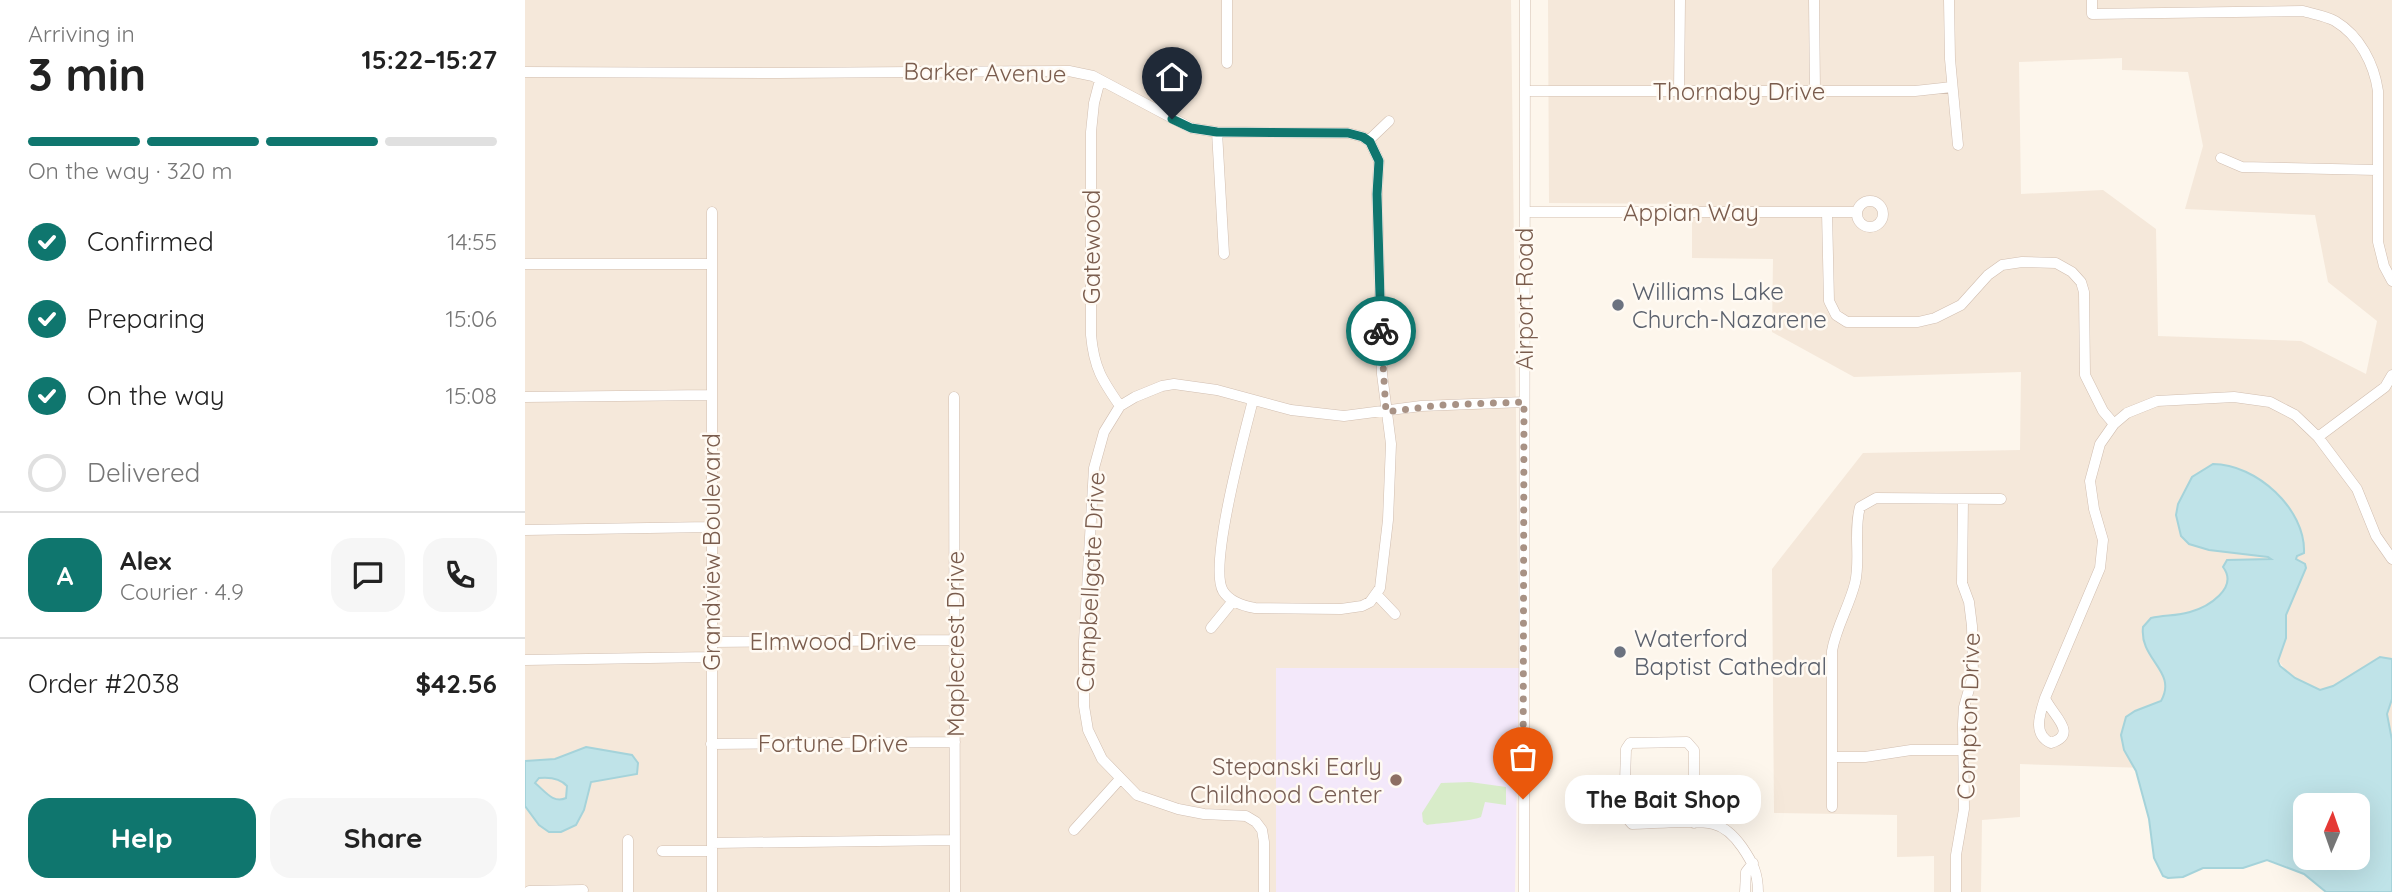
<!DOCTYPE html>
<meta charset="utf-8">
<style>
body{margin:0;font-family:Quicksand,sans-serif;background:#f6f6f6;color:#222;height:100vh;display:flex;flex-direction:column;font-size:26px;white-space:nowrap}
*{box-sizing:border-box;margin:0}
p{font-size:23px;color:#767676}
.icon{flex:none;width:38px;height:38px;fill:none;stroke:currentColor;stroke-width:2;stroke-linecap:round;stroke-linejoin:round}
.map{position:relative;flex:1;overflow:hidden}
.side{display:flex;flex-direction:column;background:#fff;width:525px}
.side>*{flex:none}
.needle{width:46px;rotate:2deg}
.controls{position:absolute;left:1768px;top:793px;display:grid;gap:14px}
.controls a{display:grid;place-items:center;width:77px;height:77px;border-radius:14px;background:#fff;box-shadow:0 7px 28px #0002;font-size:35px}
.pin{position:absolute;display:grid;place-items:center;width:60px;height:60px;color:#fff;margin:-72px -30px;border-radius:50% 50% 50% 0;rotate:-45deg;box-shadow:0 0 7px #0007}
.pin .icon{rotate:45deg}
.courier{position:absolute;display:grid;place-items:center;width:70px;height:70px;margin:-35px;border:5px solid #0f766e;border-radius:50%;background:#fff;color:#222;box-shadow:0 2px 9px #0007}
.bubble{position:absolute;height:49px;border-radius:21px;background:#fff;box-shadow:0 7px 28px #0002;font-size:23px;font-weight:800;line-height:49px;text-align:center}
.head em{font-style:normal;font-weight:800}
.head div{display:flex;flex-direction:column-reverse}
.head{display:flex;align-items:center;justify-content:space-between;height:119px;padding:0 28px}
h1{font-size:46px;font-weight:800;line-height:52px}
.bar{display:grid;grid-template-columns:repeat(4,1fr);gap:10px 7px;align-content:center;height:84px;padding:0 28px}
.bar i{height:9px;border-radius:5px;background:#e0e0e0}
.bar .active{background:#0f766e}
.bar p{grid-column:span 4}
.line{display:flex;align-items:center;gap:18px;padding:0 28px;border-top:2px solid #e0e0e0}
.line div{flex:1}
.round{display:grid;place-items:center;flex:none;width:74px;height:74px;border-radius:21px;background:#f6f6f6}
ol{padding:0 28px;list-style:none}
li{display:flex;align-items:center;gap:21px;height:77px}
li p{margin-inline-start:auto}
li .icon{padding:7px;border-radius:50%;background:#0f766e;color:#fff;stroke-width:4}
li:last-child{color:#767676}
li i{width:38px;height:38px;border:4px solid #e0e0e0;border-radius:50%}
.cta{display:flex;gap:14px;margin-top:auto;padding:14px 28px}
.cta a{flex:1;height:80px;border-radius:21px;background:#0f766e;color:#fff;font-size:28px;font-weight:800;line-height:80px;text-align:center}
.cta a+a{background:#f6f6f6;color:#222}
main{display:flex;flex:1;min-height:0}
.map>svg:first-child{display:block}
.residential{fill:#f5e8da;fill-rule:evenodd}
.education{fill:#f3e8fa}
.green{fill:#d8ecc9}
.water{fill:#bfe3e8;stroke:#a5d3da;stroke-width:2;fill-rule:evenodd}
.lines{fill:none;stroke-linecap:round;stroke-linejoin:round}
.minor-casing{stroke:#d1beb0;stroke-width:11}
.minor{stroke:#fff;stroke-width:10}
.done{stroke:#a89285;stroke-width:7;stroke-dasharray:0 12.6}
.route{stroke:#0f766e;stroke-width:9}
.worship-dot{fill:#6b7280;stroke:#fffaf3;stroke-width:2.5}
.education-dot{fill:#8d6e63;stroke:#fffaf3;stroke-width:2.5}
.labels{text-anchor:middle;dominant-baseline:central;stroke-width:5;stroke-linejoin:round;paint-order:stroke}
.street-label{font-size:24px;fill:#7a5c4d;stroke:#fffaf3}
.worship-label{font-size:24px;fill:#5b616d;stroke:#fffaf3;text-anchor:start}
.education-label{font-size:24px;fill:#785e54;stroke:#fffaf3;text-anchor:end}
</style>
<main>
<section class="side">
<div class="head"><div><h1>3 min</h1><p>Arriving in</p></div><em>15:22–15:27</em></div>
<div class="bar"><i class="active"></i><i class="active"></i><i class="active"></i><i></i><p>On the way · 320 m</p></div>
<ol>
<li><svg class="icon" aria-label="check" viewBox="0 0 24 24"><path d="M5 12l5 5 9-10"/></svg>Confirmed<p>14:55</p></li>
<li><svg class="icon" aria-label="check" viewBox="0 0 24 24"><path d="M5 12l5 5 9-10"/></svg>Preparing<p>15:06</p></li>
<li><svg class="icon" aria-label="check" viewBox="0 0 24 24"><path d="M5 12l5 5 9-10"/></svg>On the way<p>15:08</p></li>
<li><i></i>Delivered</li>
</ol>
<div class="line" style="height:126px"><b class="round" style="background:#0f766e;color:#fff">A</b><div><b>Alex</b><p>Courier · 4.9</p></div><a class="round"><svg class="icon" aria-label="chat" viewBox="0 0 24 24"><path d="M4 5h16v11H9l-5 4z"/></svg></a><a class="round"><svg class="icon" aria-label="phone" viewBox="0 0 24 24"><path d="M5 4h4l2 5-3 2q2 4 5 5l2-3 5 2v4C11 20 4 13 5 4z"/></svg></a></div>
<div class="line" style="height:91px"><div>Order #2038</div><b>$42.56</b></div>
<div class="cta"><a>Help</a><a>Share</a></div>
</section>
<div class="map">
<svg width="1867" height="892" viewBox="0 0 1867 892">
<rect width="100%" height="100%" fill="#fdf6ec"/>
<!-- residential -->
<path class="residential" d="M0 0H986L994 668H751V892H0Z
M1023 0H1867V799L1855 798 1717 611 1653 769 1495 764V817L1457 820 1456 892H1409V856L1372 857V815L1249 813 1247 569 1338 453 1495 450 1496 372 1329 377 1247 332 1248 259 1167 258V204L1024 203ZM1597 58V70L1663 72 1678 146 1660 209 1790 215 1803 282 1852 321 1841 374 1776 341 1633 336 1631 229 1578 190 1496 194 1494 62Z"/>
<!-- education -->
<path class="education" d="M751 668H994L990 892H751Z"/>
<!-- green -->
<path class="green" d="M945 782 981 787V805L960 802 956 817C947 821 915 823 902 825L898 822 897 813 916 783Z"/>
<!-- water -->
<path class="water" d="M1688 464C1731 464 1781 509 1779 553L1772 556 1771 559 1780 564 1781 568 1761 615V638L1753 661 1755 666 1770 678 1795 690 1808 686 1855 657 1867 659V699L1862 714 1867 740V892H1801L1779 874 1742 860 1718 868H1678L1658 877 1643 878 1638 876 1629 858 1624 819 1611 771 1599 750 1596 735 1601 717 1610 711 1636 701C1653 671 1614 660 1618 627L1626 618C1639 615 1652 616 1665 612 1683 607 1714 588 1698 567L1702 560 1746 559 1743 557 1684 550 1664 544 1656 536 1651 515 1653 504 1667 477ZM1832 805V858H1780V805Z
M61 747 107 755 113 763 112 774 66 782 59 810 51 825 36 832H24L14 825 0 806V761L30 759ZM14 778C24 777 35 778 42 786L41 798C28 804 20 791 10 783Z"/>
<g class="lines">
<!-- minor casing -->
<g class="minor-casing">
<path id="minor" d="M1289 0 1290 91
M1424 0 1425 59 1433 145
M1567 0V14L1778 11C1788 14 1801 16 1810 21 1835 36 1849 64 1853 91V242L1859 266 1867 281
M702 63V0
M0 72 254 73 544 71 568 76 666 128 692 132 823 133 838 137 845 142 854 161 852 194 857 374 866 444 863 520 855 588 845 602 837 606 816 609 730 608C718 606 705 602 698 591 683 566 720 432 728 400
M575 80 569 103 566 132V335C569 368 577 380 595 406
M1000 91H1390L1427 87
M1154 91 1155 0
M692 132 699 254
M843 141 864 121
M1696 158 1717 167 1852 170
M1332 214a13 13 0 1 1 26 0a13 13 0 1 1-26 0Z
M187 212V892
M1000 212H1332
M1302 212 1304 301 1311 315 1322 322H1393L1410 318 1436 305 1463 275 1477 265 1497 262 1531 263 1547 272 1556 282 1559 292 1560 375 1578 411 1589 424
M0 264H187
M0 397 186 395
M429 397 430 892
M1793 437 1860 387 1867 375
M0 530 185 527
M851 594 870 614
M686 628 708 601
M186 642 430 640
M0 660 186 657
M1520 698C1526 714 1555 734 1526 743 1507 734 1515 714 1520 698L1575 568 1578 540 1569 509 1565 481 1575 444 1589 424 1602 413 1632 401 1709 397 1745 402 1770 415 1793 437 1832 489 1851 536 1867 559
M186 744 430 742
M1307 757H1340L1386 750H1438
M1307 807V651C1311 627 1324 607 1330 583 1336 559 1328 532 1335 507L1351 498 1476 499
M1169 823V750L1162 742 1105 743 1101 749 1099 815 1107 824C1125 824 1173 819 1188 824 1201 827 1210 837 1217 847 1228 863 1233 873 1233 892
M549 830 595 779
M103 840V892
M187 843 430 840
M137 851H187
M4 891 58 890
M739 892V842L737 830 731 822 721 816 679 814 653 809 612 795 577 759 563 730 559 706V641L569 468 579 432 595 406 610 397 637 386 649 384 692 390 766 410 819 416 896 406 999 402
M999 892 1000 0
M1220 892 1221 872 1228 863
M1431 892V855L1439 809 1438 724 1439 707 1448 675 1447 626 1444 602 1437 583 1438 499"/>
</g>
<!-- minor -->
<use href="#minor" class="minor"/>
</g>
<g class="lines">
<!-- done -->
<path class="done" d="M856 331 861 412 916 405 999 402 998 799"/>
<!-- route -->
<path class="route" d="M647 119 666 128 692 132 823 133 838 137 845 142 854 161 852 194 856 331"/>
</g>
<!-- markers -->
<g class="worship-dot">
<circle cx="1093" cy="305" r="7"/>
<circle cx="1095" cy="652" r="7"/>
</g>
<circle class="education-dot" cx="871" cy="780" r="7"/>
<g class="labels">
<!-- street labels -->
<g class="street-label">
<text transform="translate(460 72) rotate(1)">Barker Avenue</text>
<text x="1214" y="91">Thornaby Drive</text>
<text x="1166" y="212">Appian Way</text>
<text transform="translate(566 247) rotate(-90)">Gatewood</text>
<text transform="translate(999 299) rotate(-90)">Airport Road</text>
<text transform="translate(186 552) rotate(-90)">Grandview Boulevard</text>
<text transform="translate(565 582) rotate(-87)">Campbellgate Drive</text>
<text x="308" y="641">Elmwood Drive</text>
<text transform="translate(430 644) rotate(-90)">Maplecrest Drive</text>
<text transform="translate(1443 716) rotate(-88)">Compton Drive</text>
<text x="308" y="743">Fortune Drive</text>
</g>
<!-- worship labels -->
<g class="worship-label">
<text x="1107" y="291">Williams Lake<tspan x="1107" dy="28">Church-Nazarene</tspan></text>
<text x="1109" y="638">Waterford<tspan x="1109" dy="28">Baptist Cathedral</tspan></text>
</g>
<!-- education labels -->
<g class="education-label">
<text x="857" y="766">Stepanski Early<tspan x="857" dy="28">Childhood Center</tspan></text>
</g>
</g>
</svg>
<div class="controls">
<a><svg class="needle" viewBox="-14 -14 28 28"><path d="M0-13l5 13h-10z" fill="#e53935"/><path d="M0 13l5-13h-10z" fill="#767676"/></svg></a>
</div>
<div class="pin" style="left:998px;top:799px;background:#ea580c"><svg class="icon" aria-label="bag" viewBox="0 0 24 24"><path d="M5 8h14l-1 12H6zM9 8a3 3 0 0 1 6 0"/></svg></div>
<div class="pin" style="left:647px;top:119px;background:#1f2937"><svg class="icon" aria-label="home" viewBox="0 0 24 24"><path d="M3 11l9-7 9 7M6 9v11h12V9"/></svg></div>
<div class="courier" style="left:856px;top:331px"><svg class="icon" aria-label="bike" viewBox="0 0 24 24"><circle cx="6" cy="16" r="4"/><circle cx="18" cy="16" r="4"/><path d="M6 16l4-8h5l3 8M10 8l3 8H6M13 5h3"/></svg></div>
<div class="bubble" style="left:1040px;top:775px;width:196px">The Bait Shop</div>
</div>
</main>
